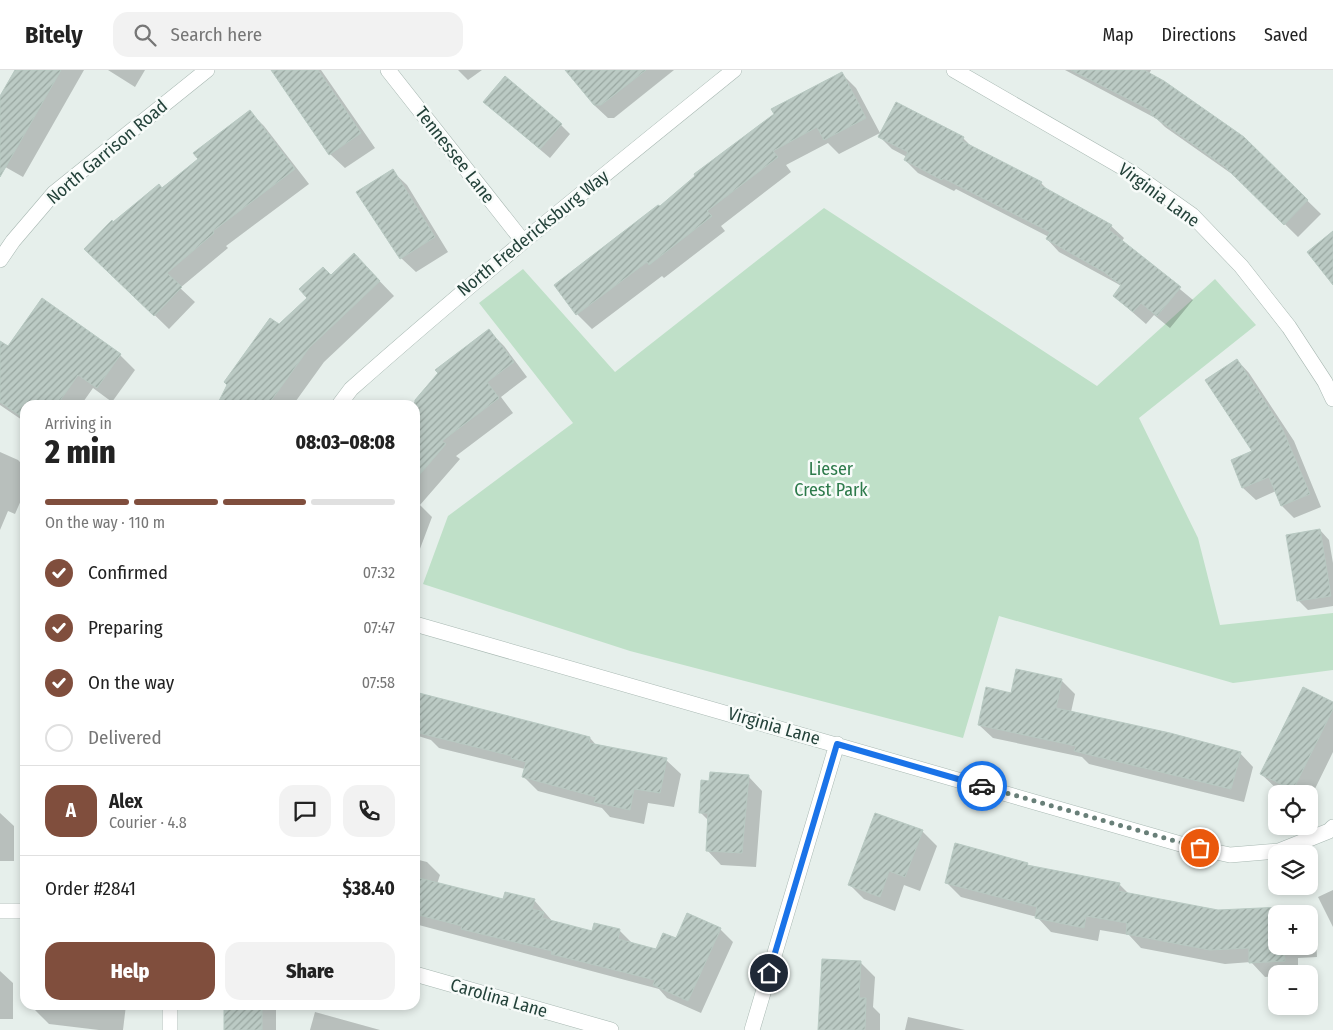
<!DOCTYPE html>
<meta charset="utf-8">
<style>
body{margin:0;font-family:"Fira Sans Condensed",sans-serif;background:#f2f2f2;color:#222;height:100vh;display:flex;flex-direction:column;font-size:19px;white-space:nowrap}
*{box-sizing:border-box;margin:0}
p{font-size:16px;color:#767676}
.icon{flex:none;width:28px;height:28px;fill:none;stroke:currentColor;stroke-width:2;stroke-linecap:round;stroke-linejoin:round}
.map{position:relative;flex:1;overflow:hidden}
.drawer{position:absolute;left:20px;top:330px;width:400px;height:610px;display:flex;flex-direction:column;background:#fff;border-radius:15px;box-shadow:0 2px 8px #0003}
.drawer>*{flex:none}
.buttons{position:absolute;left:1268px;top:715px;display:grid;gap:10px}
.buttons a{display:grid;place-items:center;width:50px;height:50px;border-radius:10px;background:#fff;box-shadow:0 2px 8px #0003;font-size:25px}
.pin{position:absolute;display:grid;place-items:center;width:42px;height:42px;color:#fff;margin:-21px;border:2px solid #fff;border-radius:50%;box-shadow:0 1px 5px #0007}
.courier{position:absolute;display:grid;place-items:center;width:50px;height:50px;margin:-25px;border:4px solid #1a73e8;border-radius:50%;background:#fff;color:#222;box-shadow:0 1px 6px #0007}
.overview em{font-style:normal;font-weight:800}
.overview div{display:flex;flex-direction:column-reverse}
.overview{display:flex;align-items:center;justify-content:space-between;height:85px;padding:0 25px}
h1{font-size:32px;font-weight:800;line-height:38px}
.bar{display:grid;grid-template-columns:repeat(4,1fr);gap:8px 5px;align-content:center;height:60px;padding:0 25px}
.bar i{height:6px;border-radius:4px;background:#e0e0e0}
.bar .on{background:#804e3d}
.bar p{grid-column:span 4}
.line{display:flex;align-items:center;gap:12px;padding:0 25px;border-top:1px solid #e0e0e0}
.line div{flex:1}
.round{display:grid;place-items:center;flex:none;width:52px;height:52px;border-radius:15px;background:#f2f2f2}
ol{padding:0 25px;list-style:none}
li{display:flex;align-items:center;gap:15px;height:55px}
li p{margin-inline-start:auto}
li .icon{padding:5px;border-radius:50%;background:#804e3d;color:#fff;stroke-width:4}
li:last-child{color:#767676}
li i{width:28px;height:28px;border:2px solid #e0e0e0;border-radius:50%}
.primary-button{display:flex;gap:10px;margin-top:auto;padding:10px 25px}
.primary-button a{flex:1;height:58px;border-radius:15px;background:#804e3d;color:#fff;font-size:20px;font-weight:800;line-height:58px;text-align:center}
.primary-button a+a{background:#f2f2f2;color:#222}
header{display:flex;align-items:center;gap:30px;box-sizing:border-box;height:70px;padding:0 25px;background:#fff;border-bottom:1px solid #e0e0e0}
header strong{font-size:24px}
nav{display:flex;gap:28px;margin-inline-start:auto;font-size:18px}
.search{width:350px;height:45px;background:#f2f2f2;display:flex;align-items:center;gap:12px;box-sizing:border-box;padding:0 18px;border-radius:15px;color:#767676;font-size:19px}
.map>svg:first-child{display:block}
.park{fill:#bfe0c8}
.shadow{fill:#0003}
.building{fill:url(#building-hatch);stroke:#b8c9c2}
.lines{fill:none;stroke-linecap:round;stroke-linejoin:round}
.minor-casing{stroke:#a8b8b2;stroke-width:16}
.tertiary-casing{stroke:#a8b8b2;stroke-width:16}
.minor{stroke:#fff;stroke-width:15}
.tertiary{stroke:#fff;stroke-width:15}
.done{stroke:#687f78;stroke-width:5;stroke-dasharray:0 9}
.route{stroke:#1a73e8;stroke-width:6}
.labels{text-anchor:middle;dominant-baseline:central;stroke-width:5;stroke-linejoin:round;paint-order:stroke}
.street-label{font-size:18px;fill:#24423a;stroke:#f7fbf9}
.park-label{font-size:18px;fill:#2d7a4b;stroke:#f7fbf9}
</style>
<header>
<strong>Bitely</strong>
<div class="search"><svg class="icon" aria-label="search" viewBox="0 0 24 24"><circle cx="10" cy="10" r="6"/><path d="M15 15l6 6"/></svg>Search here</div>
<nav><a>Map</a><a>Directions</a><a>Saved</a></nav>
</header>
<div class="map">
<svg width="1333" height="960" viewBox="0 0 1333 960">
<defs>
<pattern id="building-hatch" width="6" height="6" patternUnits="userSpaceOnUse" patternTransform="scale(1.25)"><rect width="6" height="6" fill="#bbcac4"/><path d="M-1 1l2-2M0 6l6-6M5 7l2-2" fill="none" stroke="#98a6a0"/></pattern>
</defs>
<rect width="100%" height="100%" fill="#e6efeb"/>
<!-- park -->
<path class="park" d="M824 138 1097 316 1215 209 1256 255 1139 348 1198 468 1220 555 1333 543V600L1233 613 999 546 963 668 630 581 423 514 448 446 573 353 479 233 523 199 615 302Z"/>
<!-- shadow -->
<path class="shadow" d="M16 0H84L23 107 0 94V28Z
M108 0H145L135 17Z
M287 0H321L375 78 345 98 330 84Z
M458 0H482L468 10Z
M583 0H674L614 48H608L594 35Z
M1065 0H1151L1149 4 1243 68 1321 144 1298 167 1239 109 1165 57 1157 49Z
M842 4 856 18 880 63 839 84 828 73 786 95 791 102 721 156 725 161 664 208 662 206 592 259 577 244 555 215Z
M484 32 561 55 570 64 550 88Z
M250 42 264 56 309 114 226 176 228 178 180 218 195 232 169 259 101 193 113 153 200 90Z
M880 67 963 68 974 79 1041 113 1051 123 1111 156 1124 168 1122 171 1193 230 1170 258 1154 245 1146 254 1114 226 1122 217 1118 214 1059 182 1047 169 1049 167 956 119 954 121 918 103 905 90 907 87 892 79Z
M392 101 407 115 448 182 416 202 401 188Z
M368 199 394 226 324 292 293 335H251L279 256 331 207Z
M43 230 120 285 135 300 112 332 93 318 81 335H25V352L0 335V288Z
M489 261 504 276 527 307 501 327 513 343 456 386 460 389 420 435 432 447 415 492V335H412L439 303Z
M1237 290 1249 303 1294 371 1321 437 1294 448 1282 436 1276 421 1256 430 1243 418 1232 391 1254 382Z
M0 382 18 390 25 397V421L15 444 8 441 0 460Z
M1320 460 1329 470 1333 493V536L1308 540 1298 530Z
M1017 601 1062 611 1075 624 1071 642 1240 683 1253 697 1244 732 1089 694 1082 687 993 668 979 655 1012 624Z
M415 619 422 625 590 668 597 676 666 690 681 704 674 737 648 733 644 754 610 747 602 738 538 721 523 706 525 699 439 678 431 670 415 665Z
M1333 634V682L1309 731V724H1287L1276 718 1261 704Z
M748 706 762 721 756 797 721 795 707 780 709 751 700 742 710 712Z
M0 743 14 756V791H0Z
M922 761 937 776 920 821 904 815 895 841 864 829 850 815Z
M415 789 427 792 440 805 437 814 504 831 534 830 553 852 593 863 619 860 633 874 657 880 676 870 720 859 733 872 701 943 667 928 659 919 415 854Z
M1027 794 1031 797 1119 814 1129 824 1218 841 1301 837 1308 844H1276V876H1309V845L1315 851 1317 887 1298 888V904H1276V906L1265 907 1251 892 1225 894 1141 878 1129 865 1100 860 1098 871 1051 862 1037 847 961 827 946 812Z
M1333 820V857L1318 827Z
M860 892 875 907 873 937 880 944V960H820Z
M0 901 13 913V949H0Z
M35 935H126L123 960H99L49 954 34 939Z
M225 935H276V960H225Z
M315 942 380 960H310Z
M908 947 965 960H905Z"/>
<!-- building -->
<path class="building" d="M15 0H61L0 107V26Z
M271 0H318L361 63 329 85Z
M565 0H646L601 35H594Z
M1071 0H1144L1164 11 1244 67 1308 130 1284 155 1224 96 1150 44 1152 41Z
M842 2 866 48 824 70 817 57 773 81 778 87 707 141 712 146 649 195 647 192 576 245 554 215 658 135 660 136 695 106 694 104 774 44 771 39Z
M505 6 562 54 540 79 483 32Z
M896 32 964 67 962 71 1042 112 1040 115 1112 155 1109 160 1181 217 1157 246 1141 233 1133 242 1113 226 1121 215 1104 202 1046 169 1050 162 943 108 942 110 904 90 908 82 878 67Z
M250 40 295 99 213 161 214 163 167 203 182 217 154 246 84 179 112 150 113 152 159 114 162 118 198 89 193 83Z
M393 99 435 167 400 189 356 122Z
M1333 161V215L1307 182Z
M354 183 380 211 309 278 268 335H217L227 315 224 312 270 248 279 254 307 228 299 219 323 197 331 205Z
M42 228 121 284 97 318 78 305 57 335H25V349L0 332V271L8 276Z
M489 259 514 292 487 312 499 328 442 371 446 374 415 410V330L438 303 435 300Z
M1237 289 1282 358 1310 424 1281 436 1269 407 1242 418 1231 390 1252 381 1205 310Z
M1320 459 1331 526 1297 531 1286 465Z
M1016 599 1062 609 1056 638 1170 663 1241 682 1231 719 1074 681 1076 676 978 655 986 617 1011 623Z
M1303 617 1333 632V639L1293 720 1260 704Z
M415 622 590 667 589 673 667 688 660 723 634 719 630 740 594 732 596 727 522 707 526 692 511 688 512 686 415 662Z
M710 702 749 705 742 783 706 781 708 743H699L701 710 709 711Z
M875 743 923 760 905 807 889 801 880 827 848 815Z
M955 773 1028 793 1027 795 1120 813 1118 821 1218 840 1282 837V844H1276V876H1284L1285 891 1249 893V878L1210 880 1126 864 1127 853 1086 846 1084 858 1035 848 1037 837 945 813Z
M415 807 503 829 505 822 535 829 532 839 544 842 542 848 592 861 594 853 620 859 618 869 656 879 663 863 676 868 687 843 721 858 688 931 653 915 655 910 551 884 552 881 461 859 462 856 415 844Z
M822 889 861 891 859 928H866L865 960H818Z
M224 935H262V960H224Z"/>
<g class="lines">
<!-- minor casing -->
<g class="minor-casing">
<path id="minor" d="M388 0 522 170
M954 0 1134 104 1192 145 1241 196 1289 257 1325 312 1333 329
M339 335 351 319C476 208 604 105 734 0
M415 554 1184 775 1230 785 1279 781 1329 761 1333 757
M0 841H25
M415 904 611 960
M170 935V960
M752 960 837 674"/>
</g>
<!-- tertiary casing -->
<g class="tertiary-casing">
<path id="tertiary" d="M0 190 13 171 54 123 207 0"/>
</g>
<!-- minor -->
<use href="#minor" class="minor"/>
<!-- tertiary -->
<use href="#tertiary" class="tertiary"/>
</g>
<g class="lines">
<!-- done -->
<path class="done" d="M982 716 1200 778"/>
<!-- route -->
<path class="route" d="M769 903 837 674 982 716"/>
</g>
<g class="labels">
<!-- street labels -->
<g class="street-label">
<text transform="translate(107 82) rotate(-40)">North Garrison Road</text>
<text transform="translate(455 85) rotate(52)">Tennessee Lane</text>
<text transform="translate(1159 125) rotate(36)">Virginia Lane</text>
<text transform="translate(533 163) rotate(-39)">North Fredericksburg Way</text>
<text transform="translate(774 656) rotate(16)">Virginia Lane</text>
<text transform="translate(499 928) rotate(16)">Carolina Lane</text>
</g>
<!-- park labels -->
<g class="park-label">
<text x="831" y="399">Lieser<tspan x="831" dy="21">Crest Park</tspan></text>
</g>
</g>
</svg>
<div class="buttons">
<a><svg class="icon" aria-label="locate" viewBox="0 0 24 24"><circle cx="12" cy="12" r="6"/><path d="M12 2v4M12 18v4M2 12h4M18 12h4"/></svg></a>
<a><svg class="icon" aria-label="layers" viewBox="0 0 24 24"><path d="M12 4l9 5-9 5-9-5zM3 14l9 5 9-5"/></svg></a>
<a>+</a>
<a>−</a>
</div>
<div class="pin" style="left:1200px;top:778px;background:#ea580c"><svg class="icon" aria-label="bag" viewBox="0 0 24 24"><path d="M5 8h14l-1 12H6zM9 8a3 3 0 0 1 6 0"/></svg></div>
<div class="pin" style="left:769px;top:903px;background:#1f2937"><svg class="icon" aria-label="home" viewBox="0 0 24 24"><path d="M3 11l9-7 9 7M6 9v11h12V9"/></svg></div>
<div class="courier" style="left:982px;top:716px"><svg class="icon" aria-label="car" viewBox="0 0 24 24"><path d="M5 17H2v-5l4-1 3-4h7l3 4 3 1v5h-3M9 17h6M6 11h13"/><circle cx="7" cy="17" r="2"/><circle cx="17" cy="17" r="2"/></svg></div>
<section class="drawer">
<div class="overview"><div><h1>2 min</h1><p>Arriving in</p></div><em>08:03–08:08</em></div>
<div class="bar"><i class="on"></i><i class="on"></i><i class="on"></i><i></i><p>On the way · 110 m</p></div>
<ol>
<li><svg class="icon" aria-label="check" viewBox="0 0 24 24"><path d="M5 12l5 5 9-10"/></svg>Confirmed<p>07:32</p></li>
<li><svg class="icon" aria-label="check" viewBox="0 0 24 24"><path d="M5 12l5 5 9-10"/></svg>Preparing<p>07:47</p></li>
<li><svg class="icon" aria-label="check" viewBox="0 0 24 24"><path d="M5 12l5 5 9-10"/></svg>On the way<p>07:58</p></li>
<li><i></i>Delivered</li>
</ol>
<div class="line" style="height:90px"><b class="round" style="background:#804e3d;color:#fff">A</b><div><b>Alex</b><p>Courier · 4.8</p></div><a class="round"><svg class="icon" aria-label="chat" viewBox="0 0 24 24"><path d="M4 5h16v11H9l-5 4z"/></svg></a><a class="round"><svg class="icon" aria-label="phone" viewBox="0 0 24 24"><path d="M5 4h4l2 5-3 2q2 4 5 5l2-3 5 2v4C11 20 4 13 5 4z"/></svg></a></div>
<div class="line" style="height:65px"><div>Order #2841</div><b>$38.40</b></div>
<div class="primary-button"><a>Help</a><a>Share</a></div>
</section>
</div>
